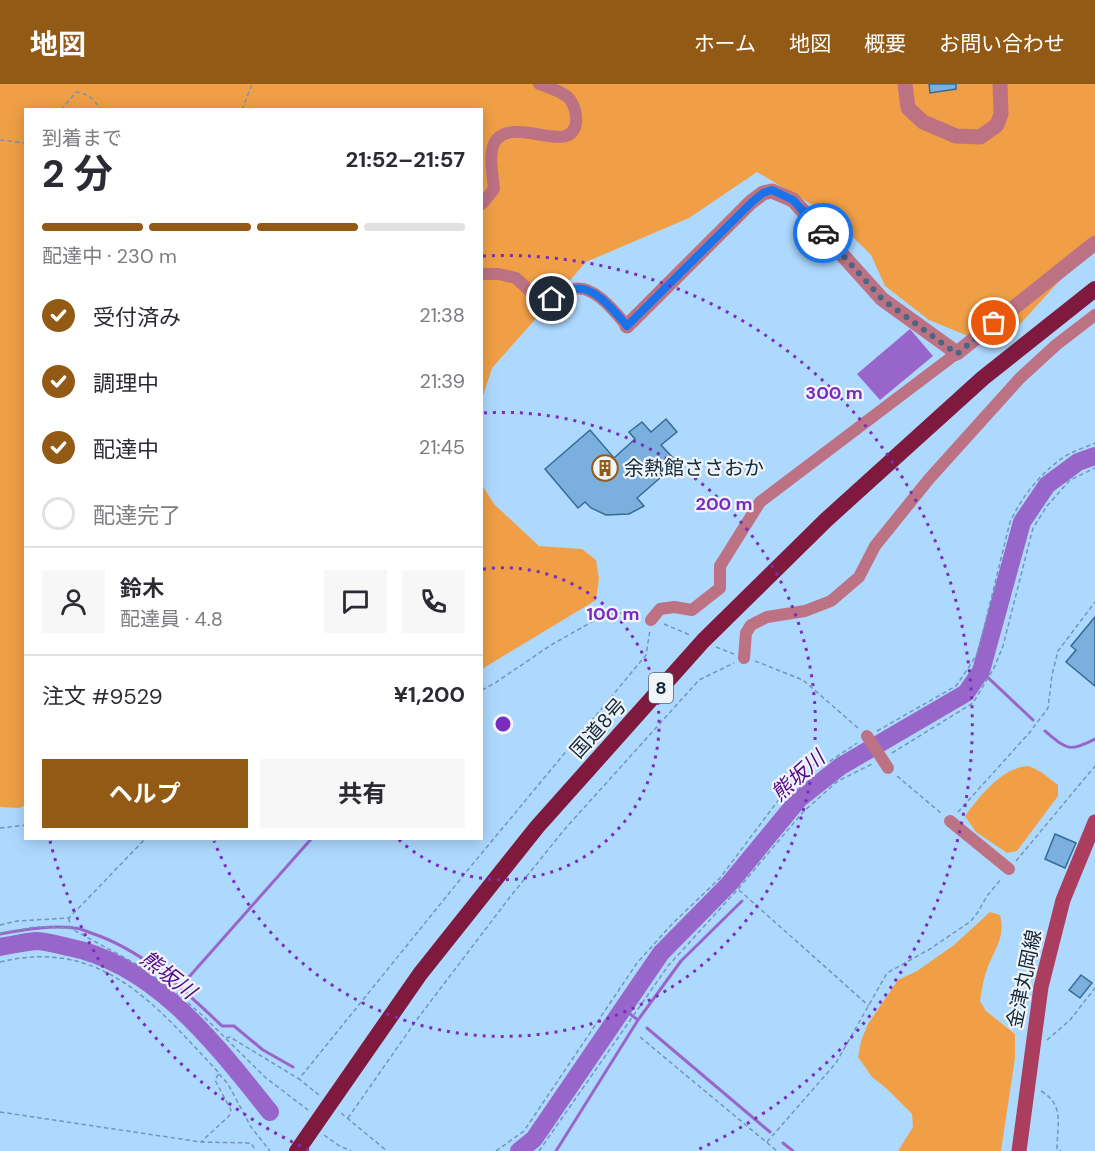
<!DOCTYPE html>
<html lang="ja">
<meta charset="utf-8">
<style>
body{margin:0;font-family:"DM Sans","Noto Sans JP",sans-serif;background:#f7f7f7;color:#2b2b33;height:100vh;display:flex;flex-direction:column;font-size:22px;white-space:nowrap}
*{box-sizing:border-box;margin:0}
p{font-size:20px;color:#7c7c81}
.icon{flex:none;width:33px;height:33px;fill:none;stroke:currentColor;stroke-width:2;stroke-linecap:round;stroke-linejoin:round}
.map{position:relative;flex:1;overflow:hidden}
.sheet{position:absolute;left:24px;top:24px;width:459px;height:732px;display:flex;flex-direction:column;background:#fff;border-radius:0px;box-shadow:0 3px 15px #0003}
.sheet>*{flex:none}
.pin{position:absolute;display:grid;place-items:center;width:51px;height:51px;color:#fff;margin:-26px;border:3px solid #fff;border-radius:50%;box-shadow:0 2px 6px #0007}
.courier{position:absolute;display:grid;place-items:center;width:60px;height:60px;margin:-30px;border:4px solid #1a73e8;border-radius:50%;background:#fff;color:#222;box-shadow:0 2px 8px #0007}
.summary em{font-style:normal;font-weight:700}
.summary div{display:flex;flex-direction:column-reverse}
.summary{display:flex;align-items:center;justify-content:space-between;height:102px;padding:0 18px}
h1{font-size:39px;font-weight:700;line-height:45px}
.bar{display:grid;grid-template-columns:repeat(4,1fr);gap:9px 6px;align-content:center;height:72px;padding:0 18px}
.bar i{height:8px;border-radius:4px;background:#e1e1e2}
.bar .current{background:#935a15}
.bar p{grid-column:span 4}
.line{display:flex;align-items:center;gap:15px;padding:0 18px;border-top:2px solid #e1e1e2}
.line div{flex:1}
.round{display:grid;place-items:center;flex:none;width:63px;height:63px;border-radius:0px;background:#f7f7f7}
ol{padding:0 18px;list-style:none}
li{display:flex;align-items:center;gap:18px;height:66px}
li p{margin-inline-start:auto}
li .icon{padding:6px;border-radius:50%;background:#935a15;color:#fff;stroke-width:4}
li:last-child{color:#7c7c81}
li i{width:33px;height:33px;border:3px solid #e1e1e2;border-radius:50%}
.primary-button{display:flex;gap:12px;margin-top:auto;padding:12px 18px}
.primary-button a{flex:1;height:69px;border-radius:0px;background:#935a15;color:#fff;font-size:24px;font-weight:700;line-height:69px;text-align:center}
.primary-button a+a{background:#f7f7f7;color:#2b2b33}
header{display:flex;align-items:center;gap:36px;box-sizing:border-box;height:84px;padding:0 30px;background:#935a15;color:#fff}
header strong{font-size:28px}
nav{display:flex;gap:33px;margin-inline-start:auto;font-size:21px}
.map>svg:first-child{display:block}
.green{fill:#f09f46}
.water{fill:#9866cb}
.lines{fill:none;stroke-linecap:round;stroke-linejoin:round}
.stream{stroke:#9866cb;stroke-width:3}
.river{stroke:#9866cb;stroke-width:18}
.building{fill:#7bb0de;stroke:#376b95;stroke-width:1.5}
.path{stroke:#7396b5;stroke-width:1.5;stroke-dasharray:4.5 3;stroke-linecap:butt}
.minor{stroke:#bd7284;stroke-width:12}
.tertiary{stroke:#bd7284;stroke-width:15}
.secondary{stroke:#ab3d5e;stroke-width:15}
.trunk{stroke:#7f1a3e;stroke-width:16}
.done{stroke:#496780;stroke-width:6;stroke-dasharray:0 10.8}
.route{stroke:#1a73e8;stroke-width:8}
.ring{fill:none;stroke:#7b2cbf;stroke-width:3;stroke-dasharray:3 6}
.labels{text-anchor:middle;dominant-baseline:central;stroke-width:4.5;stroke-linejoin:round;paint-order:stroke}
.shield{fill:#f0f5fa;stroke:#556674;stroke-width:1.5}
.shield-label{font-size:18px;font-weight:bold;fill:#13293b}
.poi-label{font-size:20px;fill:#13293b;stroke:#f0f5fa;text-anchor:start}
.street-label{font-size:20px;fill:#13293b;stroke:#f0f5fa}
.water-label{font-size:21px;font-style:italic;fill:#56068a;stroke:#f0f5fa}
.centre{fill:#7b2cbf;stroke:#f0f5fa;stroke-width:3}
.ring-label{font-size:18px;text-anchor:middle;font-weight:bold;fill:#7b2cbf;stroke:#f0f5fa;stroke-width:4.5;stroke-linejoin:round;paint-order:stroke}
</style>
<header>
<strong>地図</strong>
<nav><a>ホーム</a><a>地図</a><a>概要</a><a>お問い合わせ</a></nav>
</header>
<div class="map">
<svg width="1095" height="1067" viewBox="0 0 1095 1067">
<rect width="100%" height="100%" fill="#aed9ff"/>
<!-- green -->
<path class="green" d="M0 0H1095V158L1010 251 973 254 929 236 885 202 871 171 833 133 757 88 689 134 586 178 492 284 482 315V26H26V721L19 724 0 723Z
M482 401 494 420 539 462 582 465 596 476 599 494 596 516 482 585Z
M1029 682 1041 688 1058 701V712L1017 767 1007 769 976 748 965 732C980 712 1002 683 1029 682Z
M990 828 1000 831C1005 852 997 861 989 880 984 892 982 905 980 917L986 927 1015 950V974L1001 1067H898L913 1043 912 1030 886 1004 872 993 858 973 861 957 868 940 898 896 917 887 954 861Z"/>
<!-- water -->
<path class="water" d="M910 245 933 272 880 316 857 290Z"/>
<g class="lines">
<!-- stream -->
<path class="stream" d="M981 587 1033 636
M1045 647C1067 665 1068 669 1095 655
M0 850C23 846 51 841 74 844 79 844 86 847 91 849 143 866 183 905 222 942H234L263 966 293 983
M181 902 312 754
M622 924 638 936
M647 944 770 1048
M783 1059 793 1067
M556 1067 638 936 681 877 742 817"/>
<!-- river -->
<path class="river" d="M0 863C12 861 24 858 36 857 46 857 58 861 68 863 156 880 217 962 270 1028
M519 1067 534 1055 661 869 729 800 799 715 841 682 966 609 981 587 1022 438 1047 401 1078 378 1095 372"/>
</g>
<!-- building -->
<path class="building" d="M929 0H956V5L930 9Z
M666 335 677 348 661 361 673 374 663 382 668 387 637 414 644 422 629 430 606 431 591 424 585 418 578 424 545 385 590 346 614 374 635 355 629 348 642 338 651 348Z
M1095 533V602L1066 578 1076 566 1071 562Z
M1055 750 1076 759 1065 784 1045 775Z
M1081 891 1092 899 1080 914 1069 906Z"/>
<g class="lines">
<!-- path -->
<path class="path" d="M61 26 76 8C89 10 94 15 101 26
M242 26 252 0
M0 56 26 59
M664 540 690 551
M716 563 734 570
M755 577 803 596 858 644
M482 606 495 599 551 561 604 531 623 529 639 533
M877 647 956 602 969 583 978 568 1010 438C1022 413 1038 392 1061 375 1070 368 1084 364 1095 359
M892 669 973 619 994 584 1003 562 1033 444 1047 422 1070 396 1095 384
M897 692 942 730
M958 728 1030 648 1048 624 1052 591 1058 567 1095 518
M0 744 26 741
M1016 777 1095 682
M739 806 869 922
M69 834 70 844 138 881 178 910 203 932 266 994 308 1026
M0 841 17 837 69 834 146 754
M0 849 35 843 70 844
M0 878C103 853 156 922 219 989L215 996 231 1026 229 1032 201 1058
M640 953 777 1067
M226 954 230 953 299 995
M1047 956 1070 936 1095 904
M219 990 228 1000 251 1043 270 1067
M1041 1007C1065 1021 1057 1041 1057 1065L1061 1067
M319 1011 299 995 467 787 646 571 650 546
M0 1028 201 1058 251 1059 256 1067
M341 1029 387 1067
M348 1034 418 934 510 813 564 746 699 596 734 579
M324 1051 338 1061 351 1067
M767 1058 836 979 887 889 930 865 971 837 978 828 987 812 1001 795
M496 1067 524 1047 637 879 672 840 720 794 777 718 805 694 857 659
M539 1067 668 882 738 805 803 728 838 697 872 680"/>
<!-- minor -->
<path class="minor" d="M482 120 494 105C493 91 487 66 497 55 517 33 571 72 576 39 577 31 575 24 571 17 566 8 549 4 539 0
M482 190H499L516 194 532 209 552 215C559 212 566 207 574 205 594 200 616 229 627 242
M651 536 660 525 674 523 692 526 720 504V482L760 418 957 269
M744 574 746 549 751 541 767 533 805 527 831 517 859 493 875 462 929 395 1020 294 1056 261 1095 231
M867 652 888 684
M950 737 1009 785"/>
<!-- tertiary -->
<path class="tertiary" d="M905 0 908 24 923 38 956 52 980 53 997 41 1001 30 1000 0
M627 242 751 118 763 109 772 107 793 116 882 215 957 269 1095 159"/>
<!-- secondary -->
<path class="secondary" d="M1019 1067 1041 903 1063 816 1095 738"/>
<!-- trunk -->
<path class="trunk" d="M297 1067 420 890 537 743 703 557 826 436 983 294 1095 205"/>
</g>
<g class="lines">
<!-- done -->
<path class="done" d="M823 149 882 215 957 270 994 239"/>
<!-- route -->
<path class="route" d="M552 215C559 212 566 207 574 205 594 200 616 229 627 242L752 118 763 109 772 106 793 116 823 149"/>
</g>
<!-- distance rings -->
<g class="ring">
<path d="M483 485A156 156 0 1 1 398 755"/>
<path d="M484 329A312 312 0 1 1 214 757"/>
<path d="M309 1066A468 468 0 0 1 50 757M483 172A468 468 0 0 1 697 1066"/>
</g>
<!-- icons -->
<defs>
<g id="building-ring" transform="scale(1.35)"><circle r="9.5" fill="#f0f5fa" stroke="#935a15" stroke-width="1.5"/><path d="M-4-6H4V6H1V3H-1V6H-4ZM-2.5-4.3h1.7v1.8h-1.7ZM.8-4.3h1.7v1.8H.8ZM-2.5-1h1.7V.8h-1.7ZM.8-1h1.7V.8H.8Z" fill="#935a15"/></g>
</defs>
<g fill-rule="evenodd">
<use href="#building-ring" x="605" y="384"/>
</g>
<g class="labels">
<!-- shield labels -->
<rect class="shield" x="649" y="589" width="24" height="30" rx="4.5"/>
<g class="shield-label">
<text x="661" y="604">8</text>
</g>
<!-- poi labels -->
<g class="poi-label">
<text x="624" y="384">余熱館ささおか</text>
</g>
<!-- street labels -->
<g class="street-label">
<text transform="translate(598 644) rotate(-48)">国道8号</text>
<text transform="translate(1024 895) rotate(-78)">金津丸岡線</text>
</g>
<!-- water labels -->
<g class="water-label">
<text transform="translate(798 692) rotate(-42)">熊坂川</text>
<text transform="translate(168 891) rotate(38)">熊坂川</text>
</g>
</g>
<circle cx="503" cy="640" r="9" class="centre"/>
<g class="ring-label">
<text x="834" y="315">300 m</text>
<text x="724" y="426">200 m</text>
<text x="613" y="536">100 m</text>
</g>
</svg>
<div class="pin" style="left:994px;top:239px;background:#ea580c"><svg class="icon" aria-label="bag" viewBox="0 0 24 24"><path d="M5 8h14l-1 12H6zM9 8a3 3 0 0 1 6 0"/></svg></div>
<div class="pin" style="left:552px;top:215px;background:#1f2937"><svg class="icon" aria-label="home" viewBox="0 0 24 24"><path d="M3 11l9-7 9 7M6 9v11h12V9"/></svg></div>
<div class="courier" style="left:823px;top:149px"><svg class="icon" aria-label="car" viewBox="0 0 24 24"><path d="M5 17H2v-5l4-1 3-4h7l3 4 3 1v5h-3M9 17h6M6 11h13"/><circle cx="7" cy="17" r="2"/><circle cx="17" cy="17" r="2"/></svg></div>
<section class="sheet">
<div class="summary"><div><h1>2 分</h1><p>到着まで</p></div><em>21:52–21:57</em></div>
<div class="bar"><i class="current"></i><i class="current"></i><i class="current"></i><i></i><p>配達中 · 230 m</p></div>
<ol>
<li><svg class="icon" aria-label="check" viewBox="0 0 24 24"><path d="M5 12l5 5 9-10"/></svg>受付済み<p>21:38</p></li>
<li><svg class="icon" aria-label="check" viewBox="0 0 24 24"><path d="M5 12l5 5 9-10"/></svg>調理中<p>21:39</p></li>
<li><svg class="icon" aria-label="check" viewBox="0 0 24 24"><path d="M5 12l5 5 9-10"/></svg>配達中<p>21:45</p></li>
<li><i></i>配達完了</li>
</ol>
<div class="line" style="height:108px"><a class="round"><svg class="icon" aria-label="person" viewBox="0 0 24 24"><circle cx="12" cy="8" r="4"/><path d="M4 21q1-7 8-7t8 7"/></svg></a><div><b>鈴木</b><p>配達員 · 4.8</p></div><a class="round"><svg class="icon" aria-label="chat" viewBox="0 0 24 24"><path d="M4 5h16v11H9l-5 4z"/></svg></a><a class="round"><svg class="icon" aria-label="phone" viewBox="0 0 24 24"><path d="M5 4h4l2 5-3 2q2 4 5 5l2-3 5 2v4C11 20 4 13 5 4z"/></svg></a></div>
<div class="line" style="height:78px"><div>注文 #9529</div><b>¥1,200</b></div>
<div class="primary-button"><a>ヘルプ</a><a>共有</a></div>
</section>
</div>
